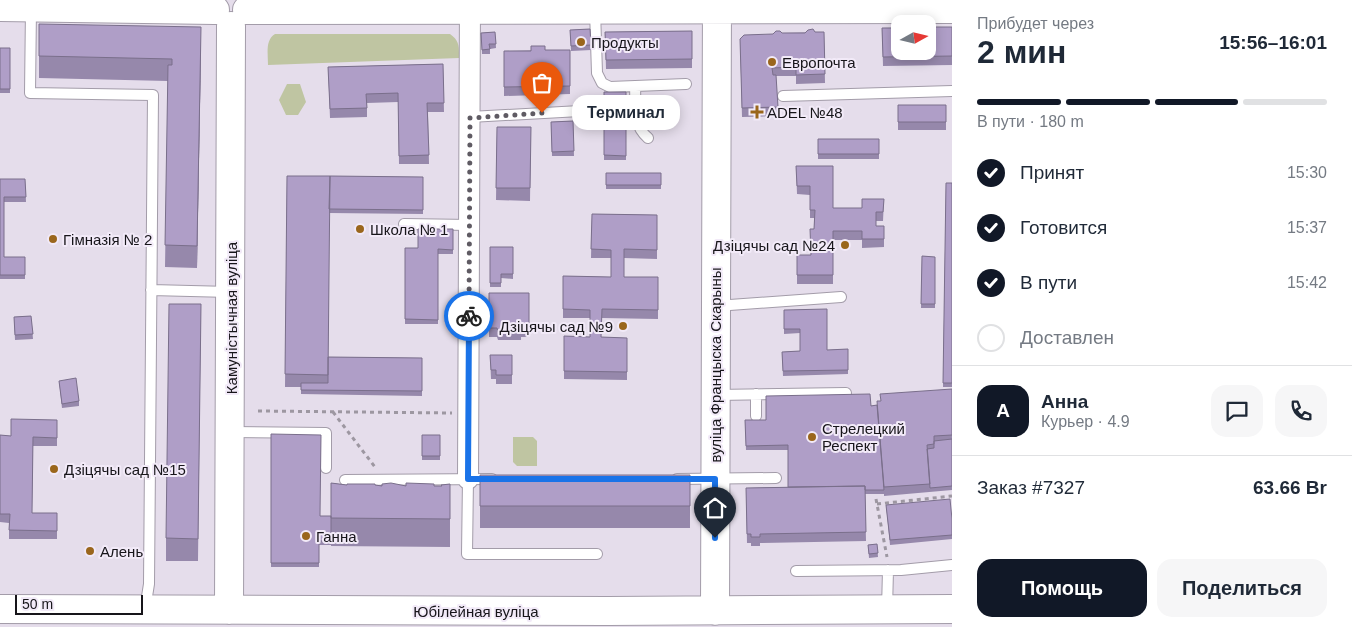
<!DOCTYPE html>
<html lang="ru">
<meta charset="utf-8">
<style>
body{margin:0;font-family:Helvetica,sans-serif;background:#f6f6f7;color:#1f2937;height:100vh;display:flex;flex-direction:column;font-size:19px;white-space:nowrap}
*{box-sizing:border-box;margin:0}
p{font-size:16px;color:#747a83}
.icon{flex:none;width:28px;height:28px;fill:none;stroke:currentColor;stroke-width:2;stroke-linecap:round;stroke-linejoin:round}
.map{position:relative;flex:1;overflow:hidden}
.side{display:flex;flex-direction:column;background:#fff;width:400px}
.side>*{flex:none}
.needle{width:32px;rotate:82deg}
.fabs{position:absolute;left:891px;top:15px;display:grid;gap:10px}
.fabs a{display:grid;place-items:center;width:45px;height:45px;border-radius:10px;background:#fff;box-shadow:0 2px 12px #0003;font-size:25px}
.scale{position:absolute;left:15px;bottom:12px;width:128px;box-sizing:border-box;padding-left:5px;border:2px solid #17151a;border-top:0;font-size:14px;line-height:18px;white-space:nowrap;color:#17151a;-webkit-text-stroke:4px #f2eaf8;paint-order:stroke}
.pin{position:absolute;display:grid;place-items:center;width:42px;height:42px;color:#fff;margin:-51px -21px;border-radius:50% 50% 50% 0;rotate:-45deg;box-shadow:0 0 5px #0007}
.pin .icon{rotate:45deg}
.courier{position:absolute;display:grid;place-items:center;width:50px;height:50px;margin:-25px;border:4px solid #1a73e8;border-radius:50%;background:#fff;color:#222;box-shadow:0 1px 6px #0007}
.bubble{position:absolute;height:35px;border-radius:15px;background:#fff;box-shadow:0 2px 12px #0003;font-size:16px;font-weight:800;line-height:35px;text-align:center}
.summary em{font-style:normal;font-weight:800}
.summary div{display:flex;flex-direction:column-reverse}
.summary{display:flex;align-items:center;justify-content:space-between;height:85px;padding:0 25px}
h1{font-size:32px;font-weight:800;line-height:38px}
.bar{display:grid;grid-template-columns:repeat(4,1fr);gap:8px 5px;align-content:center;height:60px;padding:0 25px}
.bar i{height:6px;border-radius:4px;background:#e0e1e3}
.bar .on{background:#111827}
.bar p{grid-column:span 4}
.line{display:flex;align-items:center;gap:12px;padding:0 25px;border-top:1px solid #e0e1e3}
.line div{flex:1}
.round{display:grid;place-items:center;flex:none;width:52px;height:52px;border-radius:15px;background:#f6f6f7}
ol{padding:0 25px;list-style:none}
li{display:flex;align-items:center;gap:15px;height:55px}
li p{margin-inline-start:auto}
li .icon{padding:5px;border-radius:50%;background:#111827;color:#fff;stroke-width:4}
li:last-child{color:#747a83}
li i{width:28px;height:28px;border:2px solid #e0e1e3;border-radius:50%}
.primary-button{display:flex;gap:10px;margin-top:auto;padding:10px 25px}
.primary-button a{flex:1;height:58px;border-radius:15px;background:#111827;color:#fff;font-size:20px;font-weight:800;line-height:58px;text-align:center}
.primary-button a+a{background:#f6f6f7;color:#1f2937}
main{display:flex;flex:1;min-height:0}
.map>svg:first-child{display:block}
.green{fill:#bfc5a2}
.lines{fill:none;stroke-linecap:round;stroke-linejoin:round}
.lane-casing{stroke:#a39ca9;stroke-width:12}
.street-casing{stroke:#a39ca9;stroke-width:22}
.secondary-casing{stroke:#a39ca9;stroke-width:30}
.path{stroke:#9d97a1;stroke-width:3;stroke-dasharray:4 4;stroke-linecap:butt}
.lane{stroke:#fff;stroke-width:10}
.street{stroke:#fff;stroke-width:20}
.secondary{stroke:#fff;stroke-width:28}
.wall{fill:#9688ab}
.shaded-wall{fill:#7a6f8b}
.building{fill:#af9ec7;stroke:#7a6f8b}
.done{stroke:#5f5b63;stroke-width:5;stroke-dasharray:0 9}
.route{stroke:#1a73e8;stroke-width:6}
.poi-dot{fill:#9a661c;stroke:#f2eaf8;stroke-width:2}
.labels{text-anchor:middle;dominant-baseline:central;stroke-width:4;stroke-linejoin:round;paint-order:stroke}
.poi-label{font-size:15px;fill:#17151a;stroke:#f2eaf8;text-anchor:start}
.street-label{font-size:15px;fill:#17151a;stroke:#f2eaf8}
</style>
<main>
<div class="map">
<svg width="952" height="627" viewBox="0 0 952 627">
<rect width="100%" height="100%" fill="#e5ddeb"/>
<!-- green -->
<path class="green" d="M275 34H450C460 41 459 47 459 58L268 65C268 54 265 40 275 34Z
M287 84H300L306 102 298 115H286L279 100Z
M513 437H533L537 441V466H517L513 462Z"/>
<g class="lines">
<!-- lane casing -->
<g class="lane-casing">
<path id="lane" d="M31 8 30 93 153 95 149 584 145 609
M595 10 597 73 602 83 610 87 686 84
M635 86C636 104 632 125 648 138
M783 96 952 91
M470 117 580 111
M404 224 470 225
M151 290 230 292
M716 306 841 297
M716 395 846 393
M756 416V394
M230 432 326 433V468
M468 479 467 554H597
M677 479 776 478
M345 480 492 479
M796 571 901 570 952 565
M887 609 888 570"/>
</g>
<!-- street casing -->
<g class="street-casing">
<path id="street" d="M468 479 470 0"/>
</g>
<!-- secondary casing -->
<g class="secondary-casing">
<path id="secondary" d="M0 7 215 10
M247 10 952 9
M0 609 608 611 952 609
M229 610 231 26
M715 611 717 0"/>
</g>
<!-- path -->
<path class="path" d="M258 411 452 413
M333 412 375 467
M876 499 887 557
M877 504 952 496"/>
<!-- lane -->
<use href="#lane" class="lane"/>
<!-- street -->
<use href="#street" class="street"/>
<!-- secondary -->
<use href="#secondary" class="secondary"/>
</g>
<!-- wall -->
<path class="wall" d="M952 27V65L883 66 882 28Z
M590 29 591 50 571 51 570 30Z
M692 31V68L606 69 605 32Z
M495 32 496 48 490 49V54H482L481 33Z
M824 32 825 83 796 84V76H776L778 116 742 117 740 39 782 33Z
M0 48H10V93H0Z
M201 50 197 268 165 267 168 81 39 78V56Z
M545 50 570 86V94L504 96V51Z
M443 64 444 112H428L429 164H399L398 102 367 103V117L330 118 328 67Z
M604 92H626V160H604Z
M898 105H946V130H898Z
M573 121 574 156H552L551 122Z
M497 127H531L530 201 496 200Z
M818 139H879V159H818Z
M796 166 833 208H862L884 199 883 221H876V226H884V247L862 248V240H833V284H797V255H811L814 229V218H810V195L797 194Z
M606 173H661V189H606Z
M287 176 423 177V214L329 213 328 357 422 358V396L301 394V387H285Z
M0 179H25L26 202H4V257H25V279H0Z
M946 183H952V387H943Z
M592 214 657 215V259L624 258V277H658V319L602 318 601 337 627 338V380L564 379V336L590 337V318H563V276L611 277V258H591Z
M453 229V254H438V324H405V248H418Z
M490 247H513V279L501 278V287H490Z
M922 256 935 257V308H921Z
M489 293H529V337H521V340H498L497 337H489Z
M201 304 198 561H166V538Z
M784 310 827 350 848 349V374L783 376 782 352 800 351V333L784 334Z
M31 316 33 339 15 340 14 317Z
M490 355H512V384H496V379H491Z
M59 381 79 401V406L62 408Z
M952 389V490L884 496V493V494H865L866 541 760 543V546H751V543H747L746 488 788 487V450H746L745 420H766L877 405Z
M57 420V446H33L32 513H57V539H9V523L0 522V435L11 436Z
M271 434 320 516H331V483L347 485 441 486 450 484V547L331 546V545H319V567H271Z
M422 435H440V460H422Z
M480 475H690V528H480Z
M886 505 952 519V539L890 545Z
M877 544 878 557 869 558 868 545Z"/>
<!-- shaded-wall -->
<path class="shaded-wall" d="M201 27V50L197 268V246Z"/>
<!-- building -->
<path class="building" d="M39 24 201 27 197 246 165 245 168 65H172V59L39 56Z
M928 27H952V56L883 57 882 28H900V51H928Z
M590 29 591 45 571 46 570 30Z
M813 29 815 32H824L825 74 796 75V67L772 68 773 75H776L778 107 742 108 740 39 744 35 773 34 776 31H780L782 33H805L808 30Z
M692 31V59L606 60 605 32Z
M495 32 496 44H489L490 49 482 50 481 33Z
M531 46H545V50H570V86L504 87V51H531Z
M0 48H10V89H0Z
M443 64 444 103H427L429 155 399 156 398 93 366 94 367 108 330 109 328 67Z
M604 92H626V156L604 155Z
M898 105H946V122H898Z
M573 121 574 151 552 152 551 122Z
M497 127H531L530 188H496Z
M818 139H879V154H818Z
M796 166H833V208H862V199H884L883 212H876V226H884V239H862V231H833V275H797V255H811L810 229H814L815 210H810V186H797Z
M606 173H661V185H606Z
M287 176H330L328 375 285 374Z
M330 176 423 177V210L329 209Z
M0 179H25L26 197H4V257H25V275H0Z
M946 183H952V383H943Z
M592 214 657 215V250L624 249V277H658V310L602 309 601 337 627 338V372L564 371V336L590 337V310L563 309V276L611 277V250L591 249Z
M418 229H453V250L438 249V320L405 319V248H418Z
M490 247H513V274H501V283H490Z
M922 256 935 257V304H921Z
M489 293H529V328H521V332H498L497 328H489Z
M169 304H201L198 539 166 538Z
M827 309V350L848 349V370L783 371 782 352 800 351V329H784V310Z
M31 316 33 334 15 335 14 317Z
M490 355H512V375H496V370H491Z
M328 357 422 358V391L301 390V383H328Z
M76 378 79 401 62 404 59 381Z
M952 389V435L934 436V444L927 445 930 484 884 487 877 401H881L880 394Z
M870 394 871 406 877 405 884 490H865V486L788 487V445L746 446 745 420H766V396Z
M11 419 57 420V438L33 437 32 513H57V531L9 530 10 514H0V435L11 436Z
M271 434 321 435 320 516H331V541H319V563H271Z
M422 435H440V456H422Z
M952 439V486L930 488 927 449 934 448V441Z
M480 475H690V506H480Z
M331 483 347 485V484H375V485L382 486V484L391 483 406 486V483L434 484V486H442L441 485 450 484V519L331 518Z
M865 486 866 532 760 534V537H751V534H747L746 488Z
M950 499 952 519V535L890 540 886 505Z
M877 544 878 553 869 554 868 545Z"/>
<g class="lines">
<!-- done -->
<path class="done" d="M469 316 470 118 542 113"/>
<!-- route -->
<path class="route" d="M469 316 468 479H715V538"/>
</g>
<!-- markers -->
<g class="poi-dot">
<circle cx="581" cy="42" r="5"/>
<circle cx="772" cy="62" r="5"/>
<path d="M754.5 104.5h5v5h5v5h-5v5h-5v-5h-5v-5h5z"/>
<circle cx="360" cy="229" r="5"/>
<circle cx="53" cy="239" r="5"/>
<circle cx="845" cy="245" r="5"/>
<circle cx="623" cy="326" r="5"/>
<circle cx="812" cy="437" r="5"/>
<circle cx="54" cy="469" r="5"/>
<circle cx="306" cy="536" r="5"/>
<circle cx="90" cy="551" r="5"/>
</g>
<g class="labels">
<!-- poi labels -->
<g class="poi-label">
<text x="591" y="42">Продукты</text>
<text x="782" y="62">Европочта</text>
<text x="767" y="112">ADEL №48</text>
<text x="370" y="229">Школа № 1</text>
<text x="63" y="239">Гімназія № 2</text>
<text x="835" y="245" text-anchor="end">Дзіцячы сад №24</text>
<text x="613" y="326" text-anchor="end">Дзіцячы сад №9</text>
<text x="822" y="428">Стрелецкий<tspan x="822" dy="17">Респект</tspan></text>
<text x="64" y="469">Дзіцячы сад №15</text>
<text x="316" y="536">Ганна</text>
<text x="100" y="551">Алень</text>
</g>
<!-- street labels -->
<g class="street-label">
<text transform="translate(231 318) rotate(-90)">Камуністычная вуліца</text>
<text transform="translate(715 365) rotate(-90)">вуліца Францыска Скарыны</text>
<text x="476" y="611">Юбілейная вуліца</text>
</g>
</g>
</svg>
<div class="fabs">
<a><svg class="needle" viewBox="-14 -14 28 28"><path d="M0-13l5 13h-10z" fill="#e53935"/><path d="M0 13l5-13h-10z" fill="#747a83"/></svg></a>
</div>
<div class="scale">50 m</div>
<div class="pin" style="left:542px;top:113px;background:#ea580c"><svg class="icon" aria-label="bag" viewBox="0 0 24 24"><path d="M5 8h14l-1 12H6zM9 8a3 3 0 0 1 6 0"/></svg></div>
<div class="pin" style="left:715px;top:538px;background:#1f2937"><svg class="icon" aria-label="home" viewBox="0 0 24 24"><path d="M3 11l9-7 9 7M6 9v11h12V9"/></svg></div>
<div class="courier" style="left:469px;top:316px"><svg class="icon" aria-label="bike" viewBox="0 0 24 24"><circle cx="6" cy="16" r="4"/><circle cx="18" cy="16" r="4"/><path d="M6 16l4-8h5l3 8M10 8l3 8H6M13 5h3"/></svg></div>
<div class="bubble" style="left:572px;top:95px;width:108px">Терминал</div>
</div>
<section class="side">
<div class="summary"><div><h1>2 мин</h1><p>Прибудет через</p></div><em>15:56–16:01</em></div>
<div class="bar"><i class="on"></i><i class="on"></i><i class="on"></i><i></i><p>В пути · 180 m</p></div>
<ol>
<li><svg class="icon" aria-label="check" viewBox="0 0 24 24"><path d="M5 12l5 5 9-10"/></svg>Принят<p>15:30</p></li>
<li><svg class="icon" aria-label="check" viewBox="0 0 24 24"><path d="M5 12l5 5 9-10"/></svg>Готовится<p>15:37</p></li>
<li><svg class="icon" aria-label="check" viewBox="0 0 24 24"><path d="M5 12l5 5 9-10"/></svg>В пути<p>15:42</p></li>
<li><i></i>Доставлен</li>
</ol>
<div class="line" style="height:90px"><b class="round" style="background:#111827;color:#fff">А</b><div><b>Анна</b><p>Курьер · 4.9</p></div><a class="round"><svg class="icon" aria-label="chat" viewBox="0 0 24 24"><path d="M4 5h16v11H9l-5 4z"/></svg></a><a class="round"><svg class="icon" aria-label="phone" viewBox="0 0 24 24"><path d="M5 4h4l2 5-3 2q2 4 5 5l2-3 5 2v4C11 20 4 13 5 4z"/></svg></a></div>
<div class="line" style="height:65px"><div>Заказ #7327</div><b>63.66 Br</b></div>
<div class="primary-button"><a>Помощь</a><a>Поделиться</a></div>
</section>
</main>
